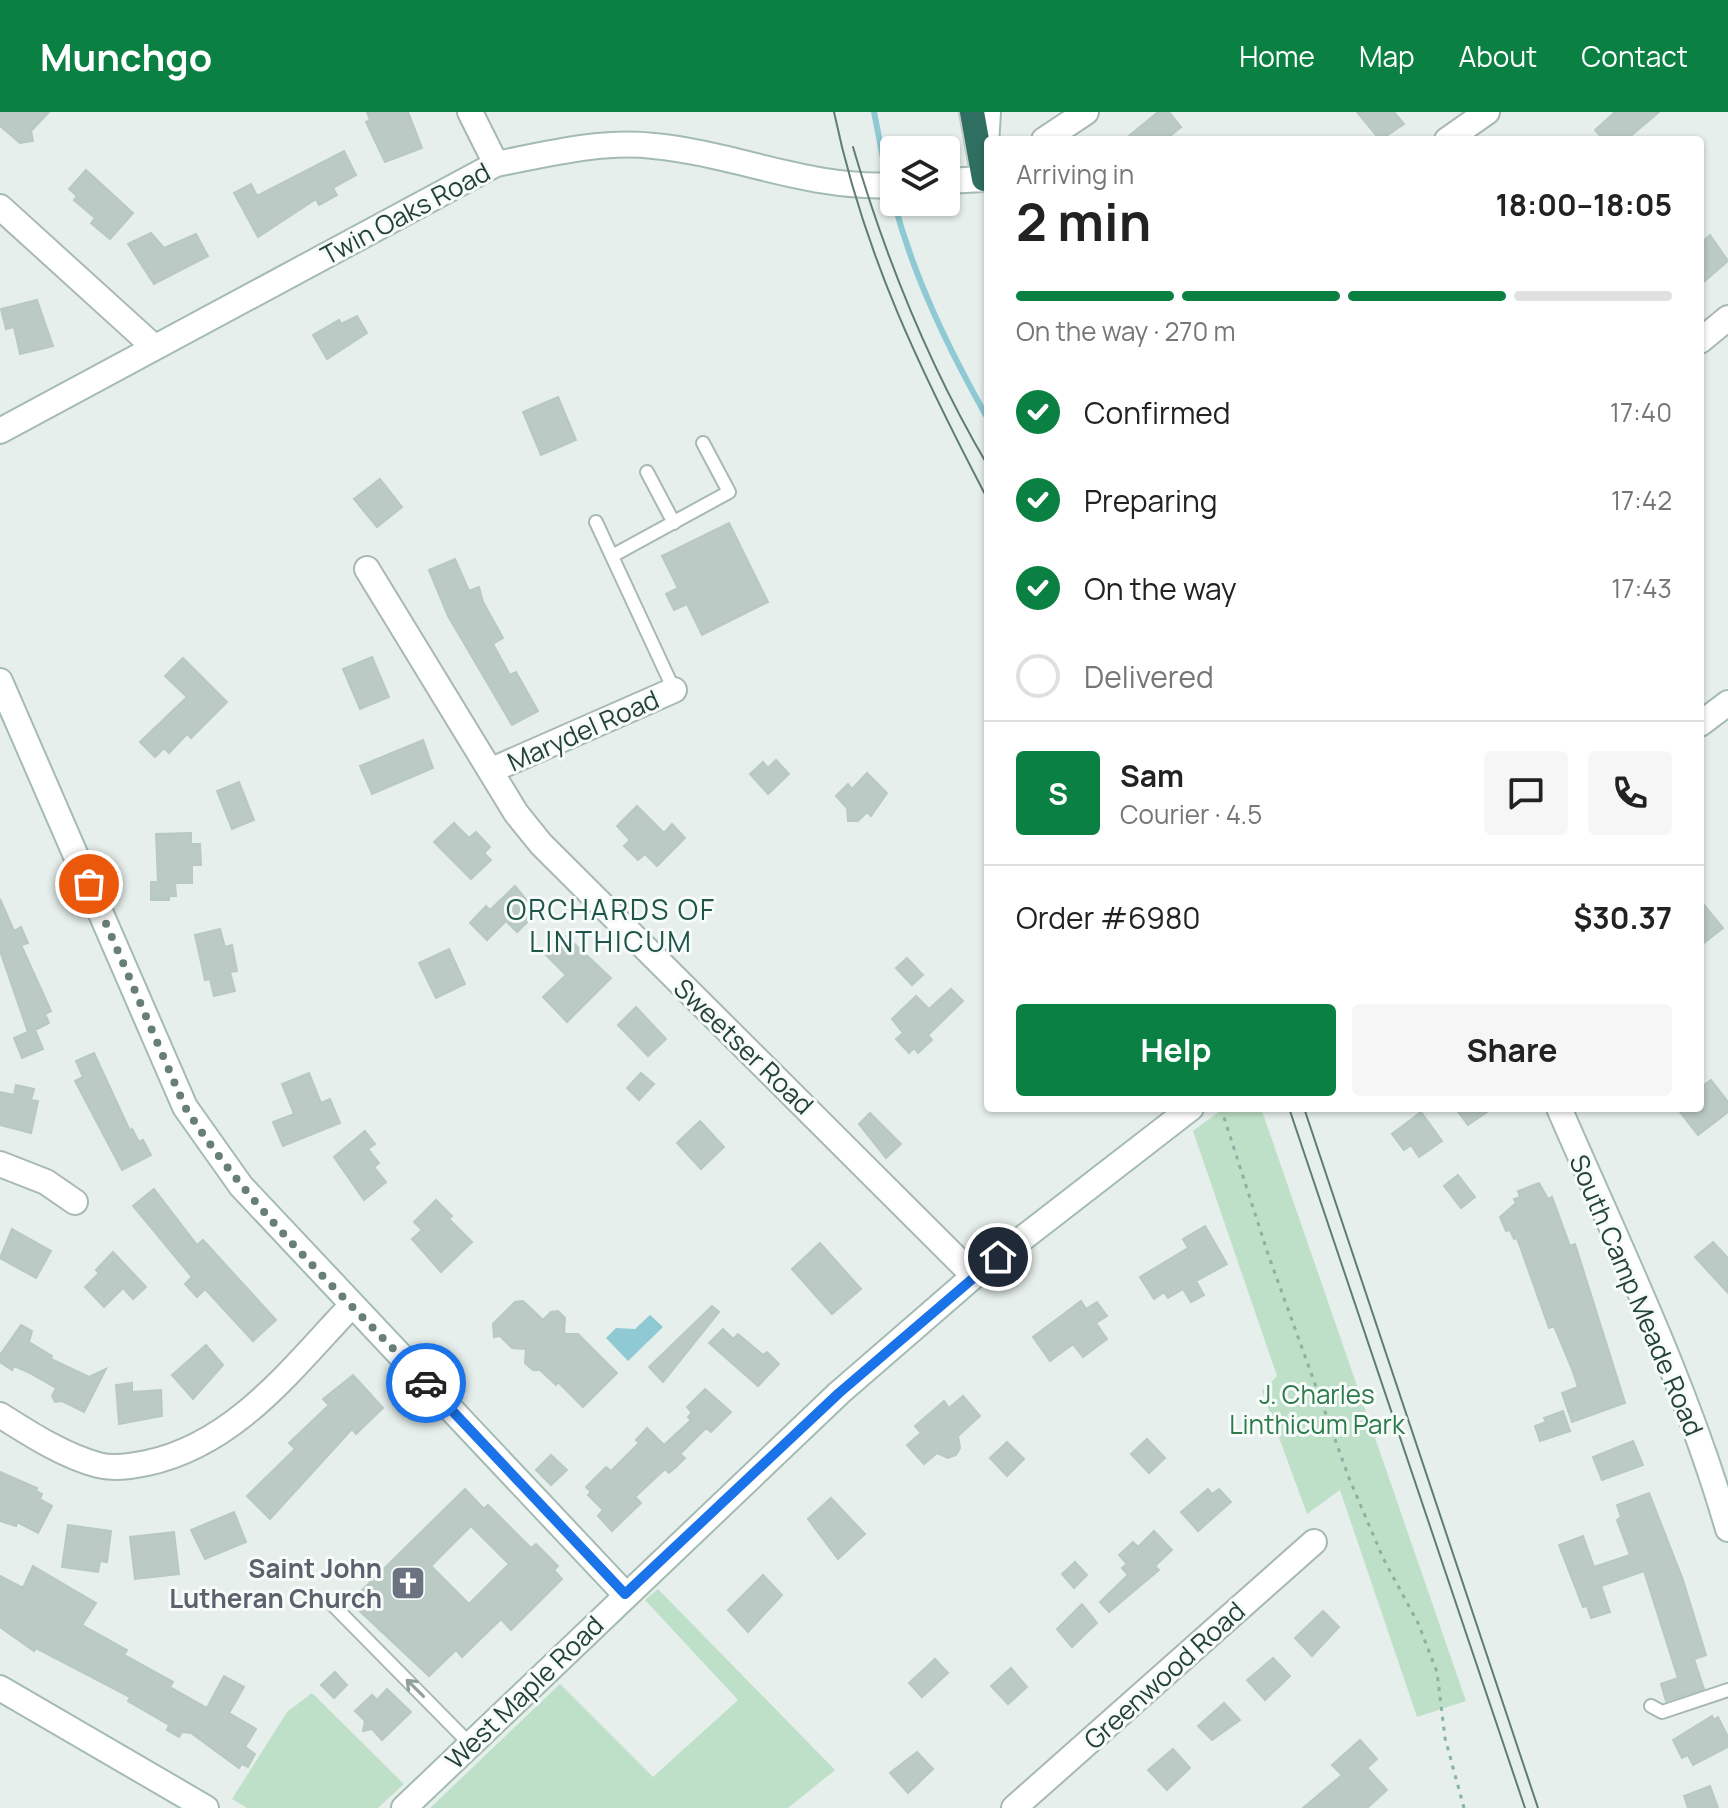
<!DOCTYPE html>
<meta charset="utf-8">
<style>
body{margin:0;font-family:Manrope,sans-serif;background:#f6f6f6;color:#222;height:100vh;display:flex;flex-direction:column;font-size:30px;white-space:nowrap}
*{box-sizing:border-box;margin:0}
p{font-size:26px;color:#767676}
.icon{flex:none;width:44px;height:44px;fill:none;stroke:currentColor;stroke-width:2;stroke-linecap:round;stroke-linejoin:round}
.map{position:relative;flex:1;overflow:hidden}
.side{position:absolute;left:984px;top:24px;width:720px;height:976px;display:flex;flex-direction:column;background:#fff;border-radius:8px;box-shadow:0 2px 6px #0004}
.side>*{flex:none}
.controls{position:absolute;left:880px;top:24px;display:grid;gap:16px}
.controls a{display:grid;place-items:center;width:80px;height:80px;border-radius:8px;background:#fff;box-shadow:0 2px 6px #0004;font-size:40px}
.pin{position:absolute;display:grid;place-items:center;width:68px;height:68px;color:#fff;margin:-34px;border:4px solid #fff;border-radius:50%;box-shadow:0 2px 8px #0007}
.courier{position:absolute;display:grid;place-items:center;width:80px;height:80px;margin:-40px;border:6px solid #1a73e8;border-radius:50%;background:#fff;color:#222;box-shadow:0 2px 10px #0007}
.overview em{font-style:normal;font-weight:700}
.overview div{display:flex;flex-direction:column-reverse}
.overview{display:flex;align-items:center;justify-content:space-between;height:136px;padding:0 32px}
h1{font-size:52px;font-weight:700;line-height:60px}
.bar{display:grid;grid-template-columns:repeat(4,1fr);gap:12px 8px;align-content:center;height:96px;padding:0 32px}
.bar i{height:10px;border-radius:6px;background:#e0e0e0}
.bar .selected{background:#0b8043}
.bar p{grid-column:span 4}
.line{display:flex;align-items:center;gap:20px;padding:0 32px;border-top:2px solid #e0e0e0}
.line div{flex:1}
.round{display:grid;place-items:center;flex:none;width:84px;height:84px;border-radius:8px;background:#f6f6f6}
ol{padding:0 32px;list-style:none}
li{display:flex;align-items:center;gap:24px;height:88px}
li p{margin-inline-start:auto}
li .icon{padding:8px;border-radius:50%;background:#0b8043;color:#fff;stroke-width:4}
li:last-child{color:#767676}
li i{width:44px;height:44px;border:4px solid #e0e0e0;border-radius:50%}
.action{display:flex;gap:16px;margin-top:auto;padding:16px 32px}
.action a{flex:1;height:92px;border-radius:8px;background:#0b8043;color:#fff;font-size:32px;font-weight:700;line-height:92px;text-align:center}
.action a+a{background:#f6f6f6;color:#222}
header{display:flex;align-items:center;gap:48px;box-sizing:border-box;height:112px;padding:0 40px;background:#0b8043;color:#fff}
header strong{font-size:38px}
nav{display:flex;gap:44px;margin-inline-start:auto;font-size:28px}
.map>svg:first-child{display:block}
.green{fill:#bfe0c8}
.water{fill:#8ec9d4}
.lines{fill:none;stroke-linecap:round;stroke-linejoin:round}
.stream{stroke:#8ec9d4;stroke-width:6}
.building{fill:#bbcac4;stroke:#b8c9c2;stroke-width:2;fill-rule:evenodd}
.lane-casing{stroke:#a8b8b2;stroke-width:16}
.street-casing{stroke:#a8b8b2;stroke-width:28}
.secondary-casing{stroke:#a4bbb3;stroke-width:28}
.highway-casing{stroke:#c2cac8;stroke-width:28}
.path{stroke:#86b3a5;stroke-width:3;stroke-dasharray:4 6;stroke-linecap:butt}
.lane{stroke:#fff;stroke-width:12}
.street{stroke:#fff;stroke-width:24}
.secondary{stroke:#fff;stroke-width:24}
.highway{stroke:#2f6f62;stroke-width:24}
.tram{stroke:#5f7d75;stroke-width:2}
.oneway{stroke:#92a09c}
.done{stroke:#687f78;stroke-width:8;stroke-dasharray:0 14.4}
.route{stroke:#1a73e8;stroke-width:10}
.labels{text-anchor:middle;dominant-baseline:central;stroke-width:6;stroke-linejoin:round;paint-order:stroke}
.street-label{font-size:26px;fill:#24423a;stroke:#f7fbf9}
.park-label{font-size:26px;fill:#2d7a4b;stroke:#f7fbf9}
.worship-label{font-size:26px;font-weight:bold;fill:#5b616d;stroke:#f7fbf9;text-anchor:end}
.neighbourhood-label{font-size:28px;letter-spacing:2px;fill:#1f5548;stroke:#f7fbf9}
</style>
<header>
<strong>Munchgo</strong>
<nav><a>Home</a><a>Map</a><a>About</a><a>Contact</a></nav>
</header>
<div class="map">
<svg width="1728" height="1696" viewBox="0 0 1728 1696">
<rect width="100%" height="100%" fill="#e6efeb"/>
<!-- green -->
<path class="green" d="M1224 996H1261L1466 1589 1417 1605 1340 1378 1307 1402 1262 1279 1277 1264 1193 1019Z
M658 1477 835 1658 788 1696H430L560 1572 653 1665 738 1588 645 1488Z
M312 1581 404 1672 378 1696H247L232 1687 287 1600Z"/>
<!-- water -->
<path class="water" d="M650 1203 663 1215 628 1249 606 1226 616 1216 635 1217Z"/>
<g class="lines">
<!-- stream -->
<path class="stream" d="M874 0 885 56
M894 90C914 166 949 238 988 307"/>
</g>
<!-- building -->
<path class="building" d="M0 0H49L31 19 33 29 20 31 0 14Z
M367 0H408L422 36 385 50 366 10 370 8Z
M1158 0H1169L1181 15 1165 28H1124Z
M1357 0H1394L1404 12 1380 28Z
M1615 0H1659L1626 28H1604L1595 18Z
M344 39 356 63 333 76 337 83 319 93 316 87 258 125 234 81 251 72 257 84Z
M86 58 133 101 110 127 91 111 95 106 74 88 77 84 69 77Z
M151 121 164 136 196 122 208 144 154 172 128 132Z
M1710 123 1728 149 1700 173V132Z
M37 188 53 234 20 242 14 215 6 217 1 197Z
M357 204 367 221 327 247 313 223 339 208 341 212Z
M558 285 576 328 541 343 523 300Z
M380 367 402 395 377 415 354 387Z
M729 411 768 490 702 523 687 492 674 498 666 482 678 476 662 444Z
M455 447 469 479 479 475 483 490 503 526 493 532 510 563 516 560 538 599 512 613 448 504 429 458Z
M372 545 389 585 360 597 343 557Z
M183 546 227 590 191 626 187 622 169 641 164 636 155 645 140 630 187 585 165 564Z
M423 628 433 656 372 682 360 654Z
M776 648 789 662 768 682 750 662 763 650 768 656Z
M867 661 887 681 871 704 867 700 858 709H848L847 696 836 684 848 672 852 677Z
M239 670 254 708 232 717 217 679Z
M637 694 664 721 672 712 685 726 657 754 645 742 638 748 624 734 630 728 617 714Z
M454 711 469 726 476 720 490 735 484 741 491 748 471 767 434 730Z
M191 721V732H200L201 753H192V771H175L176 784H169V788H151V770H158L156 722Z
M515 774 537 801 517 820 506 809 487 828 470 811 486 794 490 798Z
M0 787 14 819 21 815 28 831 21 833 51 899 45 902 49 911 35 918 43 937 22 946 14 926 28 920 0 839Z
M1700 788 1723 816 1700 834Z
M220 817 225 835 232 833 237 859 230 860 235 879 214 884 210 867 205 868 195 823Z
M566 824 611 866 567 910 543 885 566 863 546 843Z
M449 837 465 872 436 886 419 851Z
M907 846 923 863 912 873 896 856Z
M951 877 963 889 928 923 932 928 918 941 914 936 909 941 896 927 903 921 892 907 916 884 929 897Z
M636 895 666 927 648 944 618 913Z
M94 941 130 1019 132 1017 139 1030 143 1028 151 1043 122 1058 75 969 83 965 76 949Z
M309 961 321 991 330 987 340 1011 283 1034 273 1010 294 1002 282 972Z
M641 961 654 972 639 988 627 976Z
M1711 968 1728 990V1000L1698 1023 1677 996H1700V976Z
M16 973 34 977 31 988 38 989 31 1021 0 1013V980L14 983Z
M1455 996H1493L1468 1013Z
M1421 1000 1442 1029 1419 1045 1411 1033 1404 1038 1392 1022Z
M870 1001 901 1032 886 1046 859 1012Z
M700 1009 724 1035 701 1057 677 1031Z
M365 1019 375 1032 368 1037 379 1051 374 1055 386 1070 364 1088 334 1045Z
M1458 1063 1475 1085 1461 1096 1444 1074Z
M1539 1071 1548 1087 1552 1085 1570 1134 1575 1132 1625 1291 1572 1310 1562 1281 1578 1275 1572 1257 1554 1214 1549 1216 1517 1126 1514 1127 1510 1118 1506 1119 1500 1105 1516 1091 1514 1087 1520 1085 1518 1079Z
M154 1077 197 1133 203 1128 276 1208 253 1229 205 1177 197 1185 185 1172 192 1165 133 1094Z
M436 1088 452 1104 449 1107 472 1130 441 1160 412 1127 422 1118 414 1110Z
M1205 1114 1227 1152 1196 1169 1204 1183 1191 1190 1183 1177 1168 1186 1164 1180 1154 1187 1140 1165 1188 1136 1183 1127Z
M12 1117 51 1139 36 1166 0 1146Z
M1713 1130 1728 1146V1181L1695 1145Z
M820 1131 861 1177 832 1202 792 1157Z
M113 1140 146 1175 133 1187 123 1176 104 1195 85 1175 99 1161 96 1158Z
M523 1189 543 1208 551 1200 558 1199 565 1206 564 1222H578L617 1261 583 1295 558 1270 556 1273 540 1258H533L525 1251 526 1237 512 1236 500 1224 494 1225 493 1212 515 1190Z
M1081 1189 1086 1197 1097 1190 1107 1204 1096 1211 1107 1227 1083 1245 1073 1232 1050 1249 1033 1225Z
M712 1194 719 1200 663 1270 649 1255Z
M21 1213 32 1219 29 1230 52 1244 51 1247 89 1265 106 1257 84 1300 62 1289 55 1290 52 1284 56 1276 28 1260 14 1254 12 1258 0 1250V1243Z
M723 1217 733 1227 738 1222 763 1243 767 1240 779 1252 758 1274 709 1231Z
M206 1233 223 1253 193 1287 172 1263Z
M353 1263 383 1296 356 1322 352 1317 270 1407 247 1384 295 1337 289 1331 329 1293 323 1287Z
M132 1271V1280L161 1278 162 1304 119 1312 116 1273Z
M705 1277 731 1300 711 1320 706 1316 680 1342 685 1346 676 1355 669 1361 665 1357 635 1385 641 1391 612 1419 598 1404 603 1398 588 1383 591 1380 586 1375 606 1355 611 1359 639 1331 636 1328 647 1316 664 1333 691 1308 688 1305 692 1301 687 1295Z
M963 1284 980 1304 958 1324 960 1336 956 1343 948 1346 937 1341 924 1352 907 1333 921 1321 915 1314 944 1289 949 1296Z
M1563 1299 1570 1319 1540 1329 1535 1314 1546 1310 1544 1306Z
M1147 1327 1165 1346 1149 1361 1131 1342Z
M1633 1329 1643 1353 1602 1368 1593 1345Z
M1007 1330 1024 1347 1007 1364 990 1346Z
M551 1343 567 1358 551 1373 536 1358Z
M0 1360 37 1376 36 1379 42 1382 40 1387 52 1394 38 1421 17 1410 16 1414 0 1409Z
M465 1377 484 1397 488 1393 531 1436 536 1432 558 1454 554 1458 562 1467 511 1518 501 1507 462 1545 456 1538 429 1564 350 1490ZM471 1414 509 1452 469 1492 431 1454Z
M1208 1377 1212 1382 1219 1377 1231 1390 1198 1419 1181 1400Z
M1649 1381 1683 1468 1706 1543 1694 1547 1704 1577 1666 1589 1661 1572 1678 1566 1644 1459 1601 1474 1610 1500 1591 1506 1587 1494 1583 1495 1559 1433 1583 1424 1594 1455 1630 1443 1617 1408 1621 1405 1617 1393Z
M831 1386 865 1422 838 1447 808 1407Z
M234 1400 246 1430 205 1447 191 1418Z
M68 1413 111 1419 107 1450 100 1449 98 1460 62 1455Z
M1154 1419 1172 1438 1155 1454 1159 1458 1109 1500 1100 1490 1128 1463 1122 1456 1127 1452 1119 1443 1133 1430 1138 1435Z
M174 1420 179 1462 135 1467 130 1425Z
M1075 1450 1087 1463 1074 1476 1062 1462Z
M33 1454 96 1491 82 1513 127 1538 124 1543 173 1570 170 1575 207 1596 224 1564 244 1575 229 1601 256 1617 245 1635 255 1642 248 1655 242 1652 239 1656 191 1621 182 1620 179 1625 167 1618 169 1613 128 1589 130 1585 36 1536 34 1539 0 1515V1464L23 1476Z
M763 1463 782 1483 748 1520 728 1498Z
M1082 1492 1097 1511 1072 1535 1057 1517Z
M1323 1499 1339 1515 1312 1544 1295 1526Z
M1273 1546 1290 1564 1265 1588 1247 1568Z
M935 1547 948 1561 922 1585 909 1571Z
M1011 1556 1027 1575 1008 1592 991 1574Z
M335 1560 347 1573 334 1586 321 1573Z
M387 1577 411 1600 382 1628 372 1617 363 1619 365 1609 355 1599 372 1583 377 1588Z
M1224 1591 1240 1608 1212 1628 1198 1614Z
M1712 1604 1714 1608 1718 1605 1728 1625V1635L1693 1653 1688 1643 1682 1646 1673 1628Z
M1360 1628 1377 1647 1367 1656 1387 1678 1367 1696H1303L1342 1663 1332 1653Z
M1173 1637 1190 1656 1167 1678 1148 1658Z
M917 1640 933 1657 908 1681 890 1661Z
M1710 1674 1718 1696H1688L1684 1684Z"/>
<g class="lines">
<!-- lane casing -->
<g class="lane-casing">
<path id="lane" d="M647 360 674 411
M596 410 674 578
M612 444 729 380 703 331
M327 1487 470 1632
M1651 1594 1662 1600 1728 1578"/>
</g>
<!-- street casing -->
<g class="street-casing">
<path id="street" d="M470 0 496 52
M1044 28 1086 0
M1447 28 1487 0
M0 95 153 234
M1700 229 1728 206
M367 457 516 701 541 732 974 1164
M492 658 674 578
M0 1052 46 1070 75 1090
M0 1303C30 1322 64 1344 98 1353 113 1357 133 1354 147 1351 236 1332 292 1256 352 1193
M1014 1696 1314 1430"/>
</g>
<!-- secondary casing -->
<g class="secondary-casing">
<path id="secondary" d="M985 49 988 0
M946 69 984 67
M0 319 496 52C548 42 601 28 654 34 736 42 811 78 894 73
M0 569 185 995 241 1074 625 1482
M1700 612 1728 591
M1559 996C1619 1134 1686 1272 1728 1417
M0 1576 206 1696
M404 1696 839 1281 974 1164 1191 996"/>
</g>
<!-- highway casing -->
<g class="highway-casing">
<path id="highway" d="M972 0 984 67"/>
</g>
<!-- path -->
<path class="path" d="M1221 996 1268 1142 1349 1366 1383 1446 1418 1511 1437 1560 1445 1626 1464 1696"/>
<!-- lane -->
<use href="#lane" class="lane"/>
<!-- street -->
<use href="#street" class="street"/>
<!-- secondary -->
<use href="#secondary" class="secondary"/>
<!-- highway -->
<use href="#highway" class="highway"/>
<!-- tram -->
<path class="tram" d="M834 0C864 143 921 260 988 388
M853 35C886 148 928 252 988 354
M1289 996 1525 1696
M1304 996 1538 1696"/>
</g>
<!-- one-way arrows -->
<defs><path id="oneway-shaft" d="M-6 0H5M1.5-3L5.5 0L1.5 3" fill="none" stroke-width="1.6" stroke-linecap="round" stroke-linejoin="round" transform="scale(2)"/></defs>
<use class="oneway" href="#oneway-shaft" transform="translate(415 1576) rotate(-135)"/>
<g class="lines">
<!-- done -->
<path class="done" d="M89 772 185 995C250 1098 343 1183 426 1271"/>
<!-- route -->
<path class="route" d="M426 1271 625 1482 839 1281 998 1145"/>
</g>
<!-- icons -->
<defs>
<g id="church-square" transform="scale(1.8)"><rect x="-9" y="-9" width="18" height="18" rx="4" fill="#6b7280" stroke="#f7fbf9"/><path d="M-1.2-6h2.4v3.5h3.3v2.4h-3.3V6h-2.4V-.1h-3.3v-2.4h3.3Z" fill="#fff"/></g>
</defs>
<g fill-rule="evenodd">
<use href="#church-square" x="408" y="1471"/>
</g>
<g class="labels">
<!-- street labels -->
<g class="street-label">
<text transform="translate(405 101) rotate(-28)">Twin Oaks Road</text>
<text transform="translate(583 618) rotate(-24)">Marydel Road</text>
<text transform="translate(744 934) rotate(44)">Sweetser Road</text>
<text transform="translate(1637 1183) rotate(67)">South Camp Meade Road</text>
<text transform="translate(1164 1563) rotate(-42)">Greenwood Road</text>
<text transform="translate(524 1580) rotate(-44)">West Maple Road</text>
</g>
<!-- park labels -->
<g class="park-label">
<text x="1317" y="1282">J. Charles<tspan x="1317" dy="30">Linthicum Park</tspan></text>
</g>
<!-- worship labels -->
<g class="worship-label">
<text x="382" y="1456">Saint John<tspan x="382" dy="30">Lutheran Church</tspan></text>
</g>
<!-- neighbourhood labels -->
<g class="neighbourhood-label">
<text x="611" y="797">ORCHARDS OF<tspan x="611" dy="32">LINTHICUM</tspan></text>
</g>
</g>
</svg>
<div class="controls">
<a><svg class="icon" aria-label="layers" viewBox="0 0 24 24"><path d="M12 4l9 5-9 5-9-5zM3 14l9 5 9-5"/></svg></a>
</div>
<div class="pin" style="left:89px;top:772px;background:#ea580c"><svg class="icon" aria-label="bag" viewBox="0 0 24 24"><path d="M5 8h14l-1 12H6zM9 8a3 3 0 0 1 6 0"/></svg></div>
<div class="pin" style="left:998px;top:1145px;background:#1f2937"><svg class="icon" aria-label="home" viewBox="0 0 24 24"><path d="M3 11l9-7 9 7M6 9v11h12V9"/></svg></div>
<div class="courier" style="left:426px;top:1271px"><svg class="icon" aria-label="car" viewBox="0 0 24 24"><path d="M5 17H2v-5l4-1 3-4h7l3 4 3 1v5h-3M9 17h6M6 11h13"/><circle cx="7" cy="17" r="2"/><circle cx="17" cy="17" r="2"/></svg></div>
<section class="side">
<div class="overview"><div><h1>2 min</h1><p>Arriving in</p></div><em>18:00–18:05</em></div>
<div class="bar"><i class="selected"></i><i class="selected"></i><i class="selected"></i><i></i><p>On the way · 270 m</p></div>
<ol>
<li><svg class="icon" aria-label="check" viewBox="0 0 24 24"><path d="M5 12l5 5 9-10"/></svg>Confirmed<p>17:40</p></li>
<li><svg class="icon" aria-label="check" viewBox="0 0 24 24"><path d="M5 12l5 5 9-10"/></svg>Preparing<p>17:42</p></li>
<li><svg class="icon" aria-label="check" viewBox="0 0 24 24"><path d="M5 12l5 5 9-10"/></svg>On the way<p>17:43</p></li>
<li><i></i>Delivered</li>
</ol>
<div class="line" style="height:144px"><b class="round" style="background:#0b8043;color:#fff">S</b><div><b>Sam</b><p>Courier · 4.5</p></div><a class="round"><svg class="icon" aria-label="chat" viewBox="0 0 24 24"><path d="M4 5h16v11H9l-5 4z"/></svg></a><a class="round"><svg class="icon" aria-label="phone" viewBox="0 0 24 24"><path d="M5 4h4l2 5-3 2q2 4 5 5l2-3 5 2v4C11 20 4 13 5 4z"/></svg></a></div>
<div class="line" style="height:104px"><div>Order #6980</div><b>$30.37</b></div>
<div class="action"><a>Help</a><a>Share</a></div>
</section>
</div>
